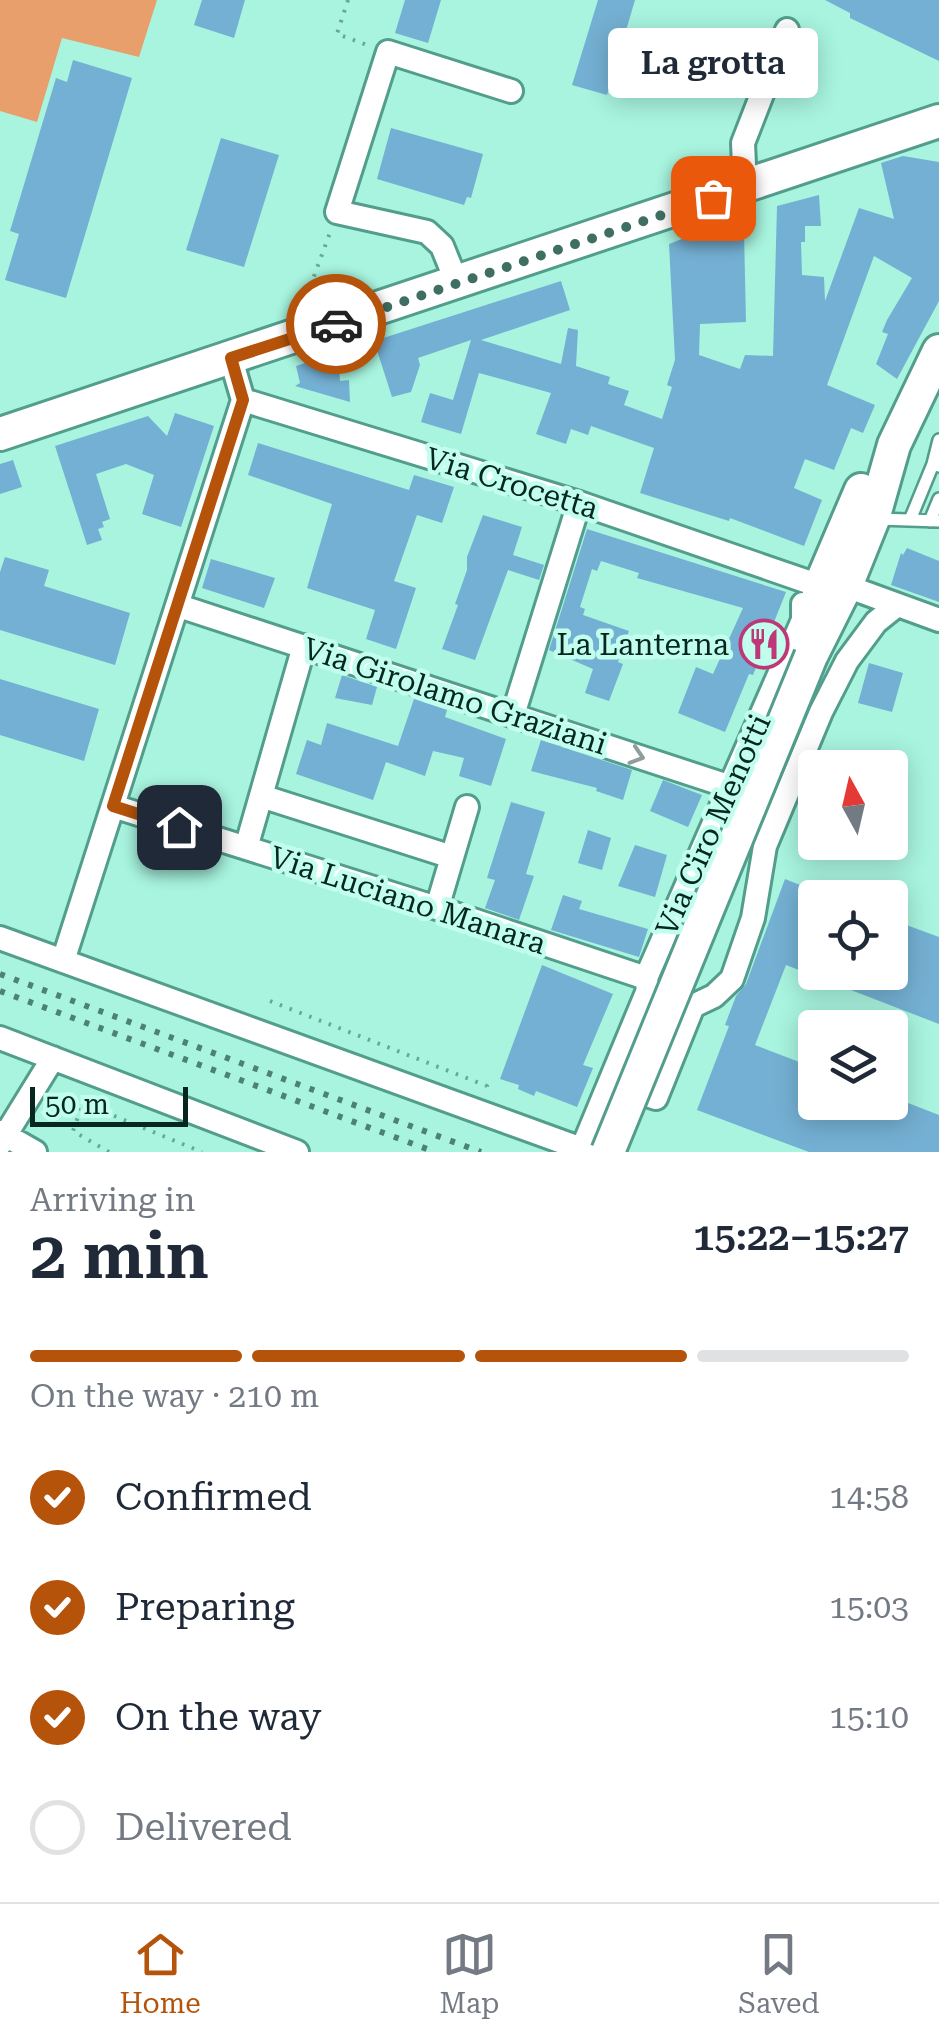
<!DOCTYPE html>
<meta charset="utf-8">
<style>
body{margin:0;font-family:"Roboto Serif",serif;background:#f6f6f7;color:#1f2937;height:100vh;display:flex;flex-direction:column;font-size:38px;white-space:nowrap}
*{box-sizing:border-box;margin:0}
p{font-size:32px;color:#747a83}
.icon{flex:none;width:55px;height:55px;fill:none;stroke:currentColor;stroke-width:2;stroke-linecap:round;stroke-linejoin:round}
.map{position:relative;height:1152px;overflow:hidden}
.side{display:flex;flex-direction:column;background:#fff;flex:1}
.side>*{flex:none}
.needle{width:65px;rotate:352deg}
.controls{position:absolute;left:798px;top:750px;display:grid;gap:20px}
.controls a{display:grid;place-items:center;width:110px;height:110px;border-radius:10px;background:#fff;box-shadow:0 5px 25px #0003;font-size:50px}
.scale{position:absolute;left:30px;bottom:25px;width:158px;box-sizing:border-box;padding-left:10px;border:5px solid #062720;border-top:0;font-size:28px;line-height:35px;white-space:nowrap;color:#062720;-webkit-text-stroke:8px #c2feed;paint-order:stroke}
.pin{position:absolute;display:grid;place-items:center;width:85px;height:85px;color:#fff;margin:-42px;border-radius:20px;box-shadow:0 5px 15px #0006}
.courier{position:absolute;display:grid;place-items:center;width:100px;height:100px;margin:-50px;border:8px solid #b45309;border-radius:50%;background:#fff;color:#222;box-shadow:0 2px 12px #0007}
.bubble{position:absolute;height:70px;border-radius:10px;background:#fff;box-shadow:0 5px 25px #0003;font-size:32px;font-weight:600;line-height:70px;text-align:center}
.summary em{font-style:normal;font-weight:600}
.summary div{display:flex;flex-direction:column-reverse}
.summary{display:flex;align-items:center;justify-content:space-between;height:170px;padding:0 30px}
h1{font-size:65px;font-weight:600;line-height:75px}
.bar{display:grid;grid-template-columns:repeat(4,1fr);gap:15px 10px;align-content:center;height:120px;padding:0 30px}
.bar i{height:12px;border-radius:8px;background:#e0e1e3}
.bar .on{background:#b45309}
.bar p{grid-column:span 4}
ol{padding:0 30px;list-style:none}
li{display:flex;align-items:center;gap:30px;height:110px}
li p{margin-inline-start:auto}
li .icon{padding:10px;border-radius:50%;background:#b45309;color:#fff;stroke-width:4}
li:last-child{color:#747a83}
li i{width:55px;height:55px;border:5px solid #e0e1e3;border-radius:50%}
.dock{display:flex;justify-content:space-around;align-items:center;height:140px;border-top:2px solid #e0e1e3;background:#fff;font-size:28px;color:#747a83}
.dock a{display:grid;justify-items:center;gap:5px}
.dock .on{color:#b45309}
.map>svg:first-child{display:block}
.green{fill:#e89f6b}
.building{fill:#74b0d3}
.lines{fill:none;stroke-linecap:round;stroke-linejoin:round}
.lane-casing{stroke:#529d8b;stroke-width:16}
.street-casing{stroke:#529d8b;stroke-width:28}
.secondary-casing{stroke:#529d8b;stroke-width:38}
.path{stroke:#6aa696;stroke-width:4;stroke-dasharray:2.5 8;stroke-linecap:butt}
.lane{stroke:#fff;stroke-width:11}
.street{stroke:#fff;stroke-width:22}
.secondary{stroke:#fff;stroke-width:32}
.rail{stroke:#4d8174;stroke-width:6;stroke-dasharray:5 10;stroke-linecap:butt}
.secondary-bridge-casing{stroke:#529d8b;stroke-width:38;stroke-linecap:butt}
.secondary-bridge{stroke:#fff;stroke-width:32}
.oneway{stroke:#8f9e9b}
.done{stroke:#3f6f63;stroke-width:10;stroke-dasharray:0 18}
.route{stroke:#b45309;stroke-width:12}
.labels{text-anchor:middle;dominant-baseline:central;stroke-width:9;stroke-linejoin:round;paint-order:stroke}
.street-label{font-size:30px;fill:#062720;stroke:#c2feed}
.poi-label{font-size:30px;fill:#062720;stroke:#c2feed;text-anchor:end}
</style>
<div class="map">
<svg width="939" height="1152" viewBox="0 0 939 1152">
<rect width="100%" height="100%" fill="#a8f4df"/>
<!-- green -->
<path class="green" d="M0 0H157L139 57 62 38 37 122 0 111Z"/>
<!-- building -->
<path class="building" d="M202 0H245L234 38 194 25Z
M405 0H441L428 43 395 33Z
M598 0H635L607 95 572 85Z
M825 0H939V61L850 18V13Z
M73 60 132 78 66 298 5 280 19 234 10 231 56 78 67 82Z
M391 128 483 154 471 198 467 197 464 205 377 179Z
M221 138 279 155 244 267 186 250Z
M903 156 939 162V301L897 379 876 364 888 334 882 332 887 320 912 278 874 256 827 385 875 405 863 433 851 428 834 470 805 459 794 488 822 500 804 546 730 518 729 521 640 493 654 448 591 426 588 435 571 429 566 444 536 434 551 393 479 373 461 434 421 422 430 393 453 400 471 340 418 358 420 365 411 392 392 397 374 341 561 281 570 310 481 340 561 364 568 328 578 330 576 366 610 377 608 384 629 391 624 405 662 419 672 387 667 385 675 360 669 244 692 235 744 232 746 322 700 324 699 355 740 369 745 355 773 356 777 206 819 195 821 226H805V242H801L802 275 824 277 825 301 859 208 894 219 881 163Z
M338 352 340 381 349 380 350 402 295 386 300 383 296 366Z
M175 413 214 426 181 527 142 514 154 475 126 464 96 474 110 519 102 522 104 527 98 529 102 540 87 545 55 446 148 416 167 436Z
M258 443 409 490 414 475 454 487 442 523 417 515 394 581 416 588 396 649 366 639 375 610 307 588 332 504 248 475Z
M13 460 22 487 0 494V464Z
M483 515 522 527 513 555 544 565 539 580 508 570 475 660 442 649 458 605 455 604 467 570V557Z
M587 529 786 592 753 675 749 674 725 732 678 713 696 667 713 674 743 608 637 578 639 573 601 561 597 571 592 569 580 607 585 609 583 615 629 631 618 662 623 664 609 701 585 693 593 669 549 650Z
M907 548 939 561V602L891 585 901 553 903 555Z
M5 557 49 570 44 586 130 613 115 665 0 630V572Z
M211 559 275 578 264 608 202 588Z
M869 663 903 673 892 712 858 703Z
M342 675 377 687 372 705 335 698Z
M0 679 99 709 84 761 0 735Z
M414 699 447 710 445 717 506 739 491 786 459 776 464 758 433 751 425 776 386 762 373 800 296 774 307 740 321 745 327 723 398 746Z
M541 740 632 770 623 800 596 791 597 788 531 771Z
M663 780 702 795 688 827 650 811Z
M511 802 545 812 526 874 534 876 519 920 485 908 495 880 487 878Z
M588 830 611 838 602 870 578 863Z
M635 845 667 855 655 897 618 886Z
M785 879 815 891V972H890V919L939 937V1024L786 965 755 1045 815 1068V1102H890V1096L939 1115V1152H809L697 1110 729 1026 725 1025 736 996 746 984Z
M563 895 582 901 579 909 648 929 639 957 551 930Z
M542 965 613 994 583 1065 593 1068 577 1107 536 1091 534 1096 518 1089 519 1085 500 1079Z"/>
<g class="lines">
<!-- lane casing -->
<g class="lane-casing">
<path id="lane" d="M939 440 933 464 939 466
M878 519 939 521
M910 520 933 464
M930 521 939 499"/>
</g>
<!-- street casing -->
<g class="street-casing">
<path id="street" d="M745 187 743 143 787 30
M457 283 442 246 427 232 337 212 388 52 511 91
M231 359 243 400 579 503 820 586
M846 586 939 620
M179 606 731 787
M513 715 579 503
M261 796 452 857
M113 806 437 908 646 978
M246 848 304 646
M437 908 467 807
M0 938 590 1152
M63 961 243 400
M661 995 693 1006 714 996 732 979 753 918 765 846 821 712 847 661 876 622 896 606
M0 1038 297 1152
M621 1086 656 1098 693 1006
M0 1132 35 1152
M0 1144 53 1058
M582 1149 648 990 646 978 803 620V604"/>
</g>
<!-- secondary casing -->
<g class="secondary-casing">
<path id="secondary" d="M0 434 939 121
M814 632 820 586 861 490
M811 656 846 586 873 519 894 445 939 351"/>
</g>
<!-- path -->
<path class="path" d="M348 0 337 34 370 46
M303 306 331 230
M270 1001 487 1086 485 1092
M109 1152 73 1131 83 1103 202 1152"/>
<!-- lane -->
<use href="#lane" class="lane"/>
<!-- street -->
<use href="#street" class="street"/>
<!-- secondary -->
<use href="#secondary" class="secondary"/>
<!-- rail -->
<path class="rail" d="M0 974 481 1152
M0 991 427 1149"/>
<!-- secondary-bridge casing -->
<g class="secondary-bridge-casing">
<path id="secondary-bridge" d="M608 1152 811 656"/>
</g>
<!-- secondary-bridge -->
<use href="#secondary-bridge" class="secondary-bridge"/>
</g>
<!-- one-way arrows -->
<defs><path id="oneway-chevron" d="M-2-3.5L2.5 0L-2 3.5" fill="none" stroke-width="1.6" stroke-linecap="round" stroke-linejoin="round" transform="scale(2.5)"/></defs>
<use class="oneway" href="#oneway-chevron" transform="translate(637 756) rotate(18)"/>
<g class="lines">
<!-- done -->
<path class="done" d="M336 324 713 198"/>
<!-- route -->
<path class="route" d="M179 827 113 806 243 400 231 358 336 324"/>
</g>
<!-- icons -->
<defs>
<g id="restaurant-ring" transform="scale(2.5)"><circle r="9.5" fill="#c2feed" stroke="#be3777" stroke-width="1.5"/><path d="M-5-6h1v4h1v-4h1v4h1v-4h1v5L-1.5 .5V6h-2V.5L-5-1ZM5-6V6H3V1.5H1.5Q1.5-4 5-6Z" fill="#be3777"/></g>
</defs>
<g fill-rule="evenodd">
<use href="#restaurant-ring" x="764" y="644"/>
</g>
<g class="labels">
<!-- street labels -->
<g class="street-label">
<text transform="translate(512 483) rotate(17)">Via Crocetta</text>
<text transform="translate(455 696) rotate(18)">Via Girolamo Graziani</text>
<text transform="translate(713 825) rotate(-66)">Via Ciro Menotti</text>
<text transform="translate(408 900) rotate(18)">Via Luciano Manara</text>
</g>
<!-- poi labels -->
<g class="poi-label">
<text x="729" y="644">La Lanterna</text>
</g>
</g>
</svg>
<div class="controls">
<a><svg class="needle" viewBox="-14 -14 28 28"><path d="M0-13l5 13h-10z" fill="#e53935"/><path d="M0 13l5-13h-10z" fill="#747a83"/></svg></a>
<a><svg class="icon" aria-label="locate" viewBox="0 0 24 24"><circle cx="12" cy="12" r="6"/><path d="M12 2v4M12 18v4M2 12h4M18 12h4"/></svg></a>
<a><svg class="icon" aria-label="layers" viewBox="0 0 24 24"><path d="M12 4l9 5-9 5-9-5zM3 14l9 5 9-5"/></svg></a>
</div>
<div class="scale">50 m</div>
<div class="pin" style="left:713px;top:198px;background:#ea580c"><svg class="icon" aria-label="bag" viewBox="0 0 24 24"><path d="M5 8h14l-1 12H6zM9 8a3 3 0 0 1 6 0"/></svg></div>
<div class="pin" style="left:179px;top:827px;background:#1f2937"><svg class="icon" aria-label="home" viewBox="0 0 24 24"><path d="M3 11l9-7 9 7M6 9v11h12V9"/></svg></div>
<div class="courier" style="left:336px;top:324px"><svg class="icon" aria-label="car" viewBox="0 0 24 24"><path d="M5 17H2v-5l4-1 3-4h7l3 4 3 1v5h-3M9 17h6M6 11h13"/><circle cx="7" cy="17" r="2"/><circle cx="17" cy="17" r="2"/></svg></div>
<div class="bubble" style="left:608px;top:28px;width:210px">La grotta</div>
</div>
<section class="side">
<div class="summary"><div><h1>2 min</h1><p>Arriving in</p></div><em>15:22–15:27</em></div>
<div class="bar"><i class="on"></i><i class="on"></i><i class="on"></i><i></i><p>On the way · 210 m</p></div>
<ol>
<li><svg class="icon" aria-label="check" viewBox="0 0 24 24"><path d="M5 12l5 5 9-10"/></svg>Confirmed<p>14:58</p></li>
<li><svg class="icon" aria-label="check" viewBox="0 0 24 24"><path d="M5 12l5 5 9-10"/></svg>Preparing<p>15:03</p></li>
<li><svg class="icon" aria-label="check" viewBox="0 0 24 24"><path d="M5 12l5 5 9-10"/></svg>On the way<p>15:10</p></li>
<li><i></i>Delivered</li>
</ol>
</section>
<nav class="dock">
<a class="on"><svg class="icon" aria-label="home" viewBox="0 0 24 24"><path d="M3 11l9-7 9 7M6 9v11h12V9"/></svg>Home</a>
<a><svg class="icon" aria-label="map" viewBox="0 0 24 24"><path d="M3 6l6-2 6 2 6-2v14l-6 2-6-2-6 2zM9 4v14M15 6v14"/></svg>Map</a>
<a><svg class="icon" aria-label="saved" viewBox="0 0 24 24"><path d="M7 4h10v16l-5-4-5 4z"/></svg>Saved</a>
</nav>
